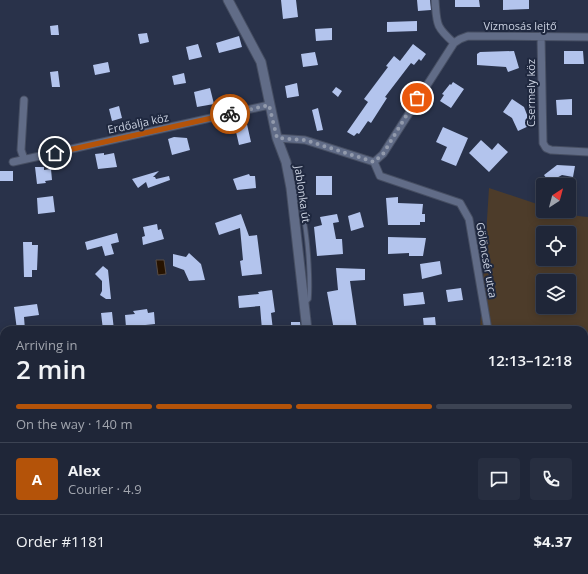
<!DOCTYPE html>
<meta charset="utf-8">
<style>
body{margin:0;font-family:"Open Sans",sans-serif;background:#272e40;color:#f1f3f6;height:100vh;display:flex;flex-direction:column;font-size:15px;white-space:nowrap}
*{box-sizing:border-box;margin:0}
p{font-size:13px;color:#a1a5ae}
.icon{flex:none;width:22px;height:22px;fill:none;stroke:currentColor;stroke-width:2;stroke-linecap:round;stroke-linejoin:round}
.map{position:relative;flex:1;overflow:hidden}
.drawer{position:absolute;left:0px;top:326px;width:588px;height:248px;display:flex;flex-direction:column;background:#1f2638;border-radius:12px 12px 0 0;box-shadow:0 2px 10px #0003,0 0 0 1px #3c4353}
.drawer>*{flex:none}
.needle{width:26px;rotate:36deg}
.controls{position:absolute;left:536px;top:178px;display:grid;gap:8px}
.controls a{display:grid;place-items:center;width:40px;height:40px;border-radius:4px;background:#1f2638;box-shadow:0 2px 10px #0003,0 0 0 1px #3c4353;font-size:20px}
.pin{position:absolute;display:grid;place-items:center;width:34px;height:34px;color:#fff;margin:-17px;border:2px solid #fff;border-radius:50%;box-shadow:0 1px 4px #0007}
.courier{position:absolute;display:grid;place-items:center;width:40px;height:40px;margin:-20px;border:3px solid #b45309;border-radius:50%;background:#fff;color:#222;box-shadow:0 1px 5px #0007}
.summary em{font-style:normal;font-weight:600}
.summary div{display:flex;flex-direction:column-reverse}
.summary{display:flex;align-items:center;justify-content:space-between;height:68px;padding:0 16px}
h1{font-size:26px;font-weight:600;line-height:30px}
.bar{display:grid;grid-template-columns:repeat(4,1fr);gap:6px 4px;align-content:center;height:48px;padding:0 16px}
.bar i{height:5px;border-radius:3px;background:#3c4353}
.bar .active{background:#b45309}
.bar p{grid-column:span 4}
.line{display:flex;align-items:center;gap:10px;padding:0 16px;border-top:1px solid #3c4353}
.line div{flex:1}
.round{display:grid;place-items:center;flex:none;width:42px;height:42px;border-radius:4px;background:#272e40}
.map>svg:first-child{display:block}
.green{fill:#4d3c2a;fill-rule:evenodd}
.water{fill:#271300;stroke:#584c44}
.building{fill:#b3c4ed}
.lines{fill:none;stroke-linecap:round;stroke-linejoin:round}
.service-casing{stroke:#464e62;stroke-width:5.5}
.minor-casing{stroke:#464e62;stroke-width:9}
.tertiary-casing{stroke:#464e62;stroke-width:11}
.service{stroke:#616c87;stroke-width:3.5}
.minor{stroke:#616c87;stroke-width:7}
.tertiary{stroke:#616c87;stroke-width:9}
.done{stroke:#929aac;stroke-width:4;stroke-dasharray:0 7.2}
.route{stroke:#b45309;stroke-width:5}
.labels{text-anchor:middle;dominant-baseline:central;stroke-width:4;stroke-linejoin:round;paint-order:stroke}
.street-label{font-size:11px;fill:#cbd2e1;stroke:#1f283f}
</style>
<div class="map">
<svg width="588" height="574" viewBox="0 0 588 574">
<rect width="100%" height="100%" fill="#29324a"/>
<!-- green -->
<path class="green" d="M489 188 543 206V211C558 211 573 216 588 217V574H518L517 570H584V330H480ZM543 233H569V259H543ZM543 281H569V307H543Z"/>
<!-- water -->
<path class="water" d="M156 260H164L166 274 158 275Z"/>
<!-- building -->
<path class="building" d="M281 0H296L298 17 283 19Z
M417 0H430L431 10 418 11Z
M455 0H479L480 7H455Z
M503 0H529V9L503 10Z
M417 21V31L387 32V22Z
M58 25 59 35H51L50 26Z
M332 28V40L316 41 315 29Z
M147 33 149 42 140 44 138 34Z
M239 36 242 47 219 53 216 43Z
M198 44 202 57 189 60 186 47Z
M413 44 426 54 421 61 419 59 414 65 411 63 385 97 387 98 371 123 368 121 359 134 357 133 354 136 347 132 368 102 364 99 388 67 386 66 394 56 400 61Z
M514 51 519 68 508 72 506 67 477 65V54L480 52Z
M564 51H583L584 64H564Z
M315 52 318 65 303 67 301 54Z
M108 62 110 72 95 75 93 65Z
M58 71 60 87H52L50 72Z
M184 73 186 83 174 85 172 76Z
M453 82 464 89 451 108 440 101 444 95 442 94 450 84 451 85Z
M297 83 299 96 287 98 285 86Z
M336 87 342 91 338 97 332 92Z
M210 88 214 104 197 107 194 92Z
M512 99 524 107 531 125 518 131 512 118 503 112Z
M572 99V115H557L556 100Z
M119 106 122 118 112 121 109 109Z
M318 108 323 130 317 131 312 110Z
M246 120 251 142 239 145 234 123Z
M443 127 468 138 456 166 441 160 447 147 436 142Z
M174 137 187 138 190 150 172 155 168 139Z
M481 140 492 150 498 143 508 152 489 172 469 153Z
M104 153V155L114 153 117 167 98 169 95 154Z
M557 165 575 166 573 177 562 175 549 182 544 175Z
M35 167H44V170L51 169 52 180 45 181 46 183 37 184Z
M0 171H13V181H0Z
M159 171 153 177H155L156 179 169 176 170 180 148 188 146 182 138 188 132 179Z
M249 174 250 176H255L256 188 237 190 233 179Z
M316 176H332V195H316Z
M53 196 55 212 38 214 37 198Z
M398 197V203L423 204 422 214H425V222H420V225H388L386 198Z
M360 212 364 227 351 231 348 216Z
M241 214 249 236 257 235 262 274 242 276 240 261 243 260 240 228 219 235 215 223Z
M337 214 339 222 333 223 336 239H342L343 254 317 256 314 227 322 225 320 217Z
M157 224 158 230 161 229 164 239 143 245 142 237 145 236 143 227Z
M117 233 119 242 111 244 114 254 105 256 102 246 87 250 85 242Z
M388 237 426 238 423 256H409V253L388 254Z
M23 242H32V245H38L37 270H32V277H24Z
M189 253 201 264 205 280 189 281 184 270 173 266V254L186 257Z
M440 261 442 274 422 279 420 264Z
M103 266 108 270 111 299H106L100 295 102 291V281L95 274Z
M336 268 365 269V280L350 281 357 329 334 330 327 292 338 290Z
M461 288 463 300 448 302 446 290Z
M272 290 275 312 271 313 273 330H262L260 306 239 308 238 296 259 294 258 292Z
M423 292 425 304 404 306 403 294Z
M37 304 39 315 24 317 25 330H17L14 307Z
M147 309 148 313 154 312 155 324 126 327 125 315 135 314 133 311Z
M112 312 114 330H103L101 313Z
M435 317 436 327 424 328 423 318Z
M291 322H300L301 330H291Z"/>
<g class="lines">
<!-- service casing -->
<g class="service-casing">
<path id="service" d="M292 189C307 198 311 280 309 299L305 303"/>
</g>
<!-- minor casing -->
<g class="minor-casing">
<path id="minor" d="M435 0C437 24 435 26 454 43
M541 36 543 143 546 148 551 150 588 152
M277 138 305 140 374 162 380 176 460 203 469 219 488 330
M24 159 21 150 24 100
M13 162 269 105
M374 162 383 154 454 43 460 39 468 36 588 37
M0 438 4 437
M320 574 331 570"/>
</g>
<!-- tertiary casing -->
<g class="tertiary-casing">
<path id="tertiary" d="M228 0 261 62 277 138 286 162 291 188 307 330
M361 570 362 574"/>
</g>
<!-- service -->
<use href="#service" class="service"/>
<!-- minor -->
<use href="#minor" class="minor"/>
<!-- tertiary -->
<use href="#tertiary" class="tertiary"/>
</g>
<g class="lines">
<!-- done -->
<path class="done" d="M230 114 269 105 277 138 305 140 374 162 383 154 417 98"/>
<!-- route -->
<path class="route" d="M55 153 230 114"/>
</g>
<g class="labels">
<!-- street labels -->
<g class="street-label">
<text x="520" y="25">Vízmosás lejtő</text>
<text transform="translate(530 93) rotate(-90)">Csermely köz</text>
<text transform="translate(138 123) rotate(-12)">Erdőalja köz</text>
<text transform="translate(303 194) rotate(82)">Jablonka út</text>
<text transform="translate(487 260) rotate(80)">Gölöncsér utca</text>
</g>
</g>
</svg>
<div class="controls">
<a><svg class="needle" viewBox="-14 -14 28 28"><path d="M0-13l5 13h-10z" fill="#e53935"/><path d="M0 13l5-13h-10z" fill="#a1a5ae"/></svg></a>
<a><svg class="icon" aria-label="locate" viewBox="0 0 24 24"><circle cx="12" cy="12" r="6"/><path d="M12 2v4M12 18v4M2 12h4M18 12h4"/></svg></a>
<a><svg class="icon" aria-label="layers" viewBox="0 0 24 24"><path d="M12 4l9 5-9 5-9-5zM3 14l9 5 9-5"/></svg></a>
</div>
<div class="pin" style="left:417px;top:98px;background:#ea580c"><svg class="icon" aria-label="bag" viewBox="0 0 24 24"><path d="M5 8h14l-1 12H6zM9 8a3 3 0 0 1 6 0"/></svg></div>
<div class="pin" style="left:55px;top:153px;background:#1f2937"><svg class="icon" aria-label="home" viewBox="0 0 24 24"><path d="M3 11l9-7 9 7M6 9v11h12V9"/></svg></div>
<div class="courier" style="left:230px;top:114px"><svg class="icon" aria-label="bike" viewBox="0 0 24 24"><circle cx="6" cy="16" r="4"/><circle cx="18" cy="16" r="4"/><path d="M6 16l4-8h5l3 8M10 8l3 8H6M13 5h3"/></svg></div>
<section class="drawer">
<div class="summary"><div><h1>2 min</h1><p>Arriving in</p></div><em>12:13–12:18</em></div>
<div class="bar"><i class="active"></i><i class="active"></i><i class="active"></i><i></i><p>On the way · 140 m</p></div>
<div class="line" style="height:72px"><b class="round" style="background:#b45309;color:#fff">A</b><div><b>Alex</b><p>Courier · 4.9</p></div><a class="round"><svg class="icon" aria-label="chat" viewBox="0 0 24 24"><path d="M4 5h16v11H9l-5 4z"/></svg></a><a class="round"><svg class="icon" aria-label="phone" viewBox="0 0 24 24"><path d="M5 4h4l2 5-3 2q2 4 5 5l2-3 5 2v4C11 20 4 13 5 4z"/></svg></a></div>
<div class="line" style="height:52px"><div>Order #1181</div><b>$4.37</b></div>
</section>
</div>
